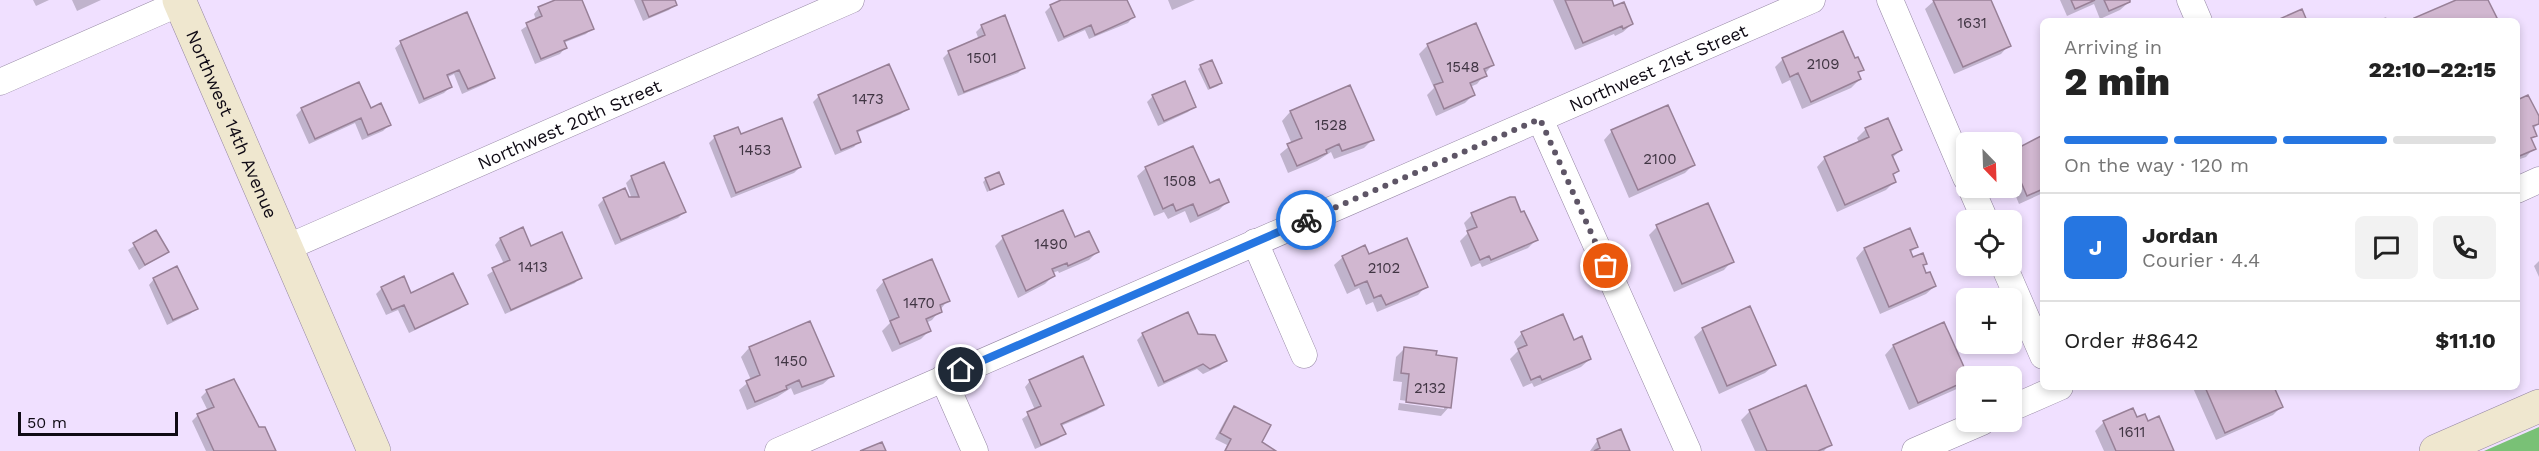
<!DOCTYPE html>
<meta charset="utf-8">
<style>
body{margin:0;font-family:"Work Sans",sans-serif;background:#f2f2f2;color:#222;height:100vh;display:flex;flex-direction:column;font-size:22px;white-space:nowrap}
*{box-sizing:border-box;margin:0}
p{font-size:20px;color:#767676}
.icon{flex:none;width:33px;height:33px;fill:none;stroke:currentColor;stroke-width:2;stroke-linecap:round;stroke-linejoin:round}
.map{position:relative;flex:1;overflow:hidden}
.side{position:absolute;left:2040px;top:18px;width:480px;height:372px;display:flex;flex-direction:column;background:#fff;border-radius:9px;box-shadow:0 3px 9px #0003}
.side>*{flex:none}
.needle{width:39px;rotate:157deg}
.controls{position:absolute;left:1956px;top:132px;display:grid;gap:12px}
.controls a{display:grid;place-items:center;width:66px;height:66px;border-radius:9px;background:#fff;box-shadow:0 3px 9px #0003;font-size:30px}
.scale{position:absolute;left:18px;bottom:15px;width:160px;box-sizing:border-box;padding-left:6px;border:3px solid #0f0a14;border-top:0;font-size:16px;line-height:21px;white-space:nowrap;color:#0f0a14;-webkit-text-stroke:4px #f0e0ff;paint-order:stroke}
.pin{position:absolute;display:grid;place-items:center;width:51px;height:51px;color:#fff;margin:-26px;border:3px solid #fff;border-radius:50%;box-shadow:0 2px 6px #0007}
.courier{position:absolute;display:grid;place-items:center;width:60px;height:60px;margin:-30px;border:4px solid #2676e1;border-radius:50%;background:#fff;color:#222;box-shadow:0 2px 8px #0007}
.overview em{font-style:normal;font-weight:800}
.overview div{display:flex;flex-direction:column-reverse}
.overview{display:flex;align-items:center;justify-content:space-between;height:102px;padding:0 24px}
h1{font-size:39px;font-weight:800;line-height:45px}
.bar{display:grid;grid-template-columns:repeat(4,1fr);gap:9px 6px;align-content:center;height:72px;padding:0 24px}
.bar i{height:8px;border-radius:4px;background:#e0e0e0}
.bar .active{background:#2676e1}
.bar p{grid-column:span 4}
.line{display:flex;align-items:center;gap:15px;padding:0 24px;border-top:2px solid #e0e0e0}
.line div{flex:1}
.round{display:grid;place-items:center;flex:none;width:63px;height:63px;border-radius:9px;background:#f2f2f2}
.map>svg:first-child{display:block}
.forest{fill:#79c176}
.shadow{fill:#0003}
.building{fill:#d1b7d0;stroke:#988097;stroke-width:1.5}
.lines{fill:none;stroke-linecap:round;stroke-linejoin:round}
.street-casing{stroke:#9486a2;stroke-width:27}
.secondary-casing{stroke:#9486a2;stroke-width:34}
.street{stroke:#fff;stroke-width:26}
.secondary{stroke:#efe7cf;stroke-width:33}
.done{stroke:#5e5566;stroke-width:6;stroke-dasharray:0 10.8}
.route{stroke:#2676e1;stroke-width:8}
.labels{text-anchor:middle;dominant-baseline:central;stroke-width:5;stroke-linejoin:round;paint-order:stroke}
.number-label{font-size:15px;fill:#403543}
.street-label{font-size:18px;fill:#0f0a14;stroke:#f0e0ff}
</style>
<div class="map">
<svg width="2539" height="451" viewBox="0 0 2539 451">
<rect width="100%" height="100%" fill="#f0e0ff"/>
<!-- forest -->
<path class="forest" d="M2539 427V451H2484Z"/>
<!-- shadow -->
<path class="shadow" d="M33 0H49L36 6Z
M72 0H101L77 11Z
M558 0H581L592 28 586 34 563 43 565 48 560 54 535 64 521 30 536 20 534 14 539 8Z
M634 0H673L675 4 669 10 643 21Z
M1065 0H1126L1133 17 1128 23 1089 39 1085 30 1058 42 1045 12 1051 6Z
M1168 0H1195L1172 10Z
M1553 0H1610L1614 8 1632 24 1623 32 1615 36 1614 34 1575 50Z
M1935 0H1990L2009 45 2001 54 1954 74 1925 9Z
M2060 0H2128L2129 2 2120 10 2100 19 2094 4 2067 16Z
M2386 17 2388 21H2376Z
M982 26 1024 67 1018 73 958 96 943 58 949 52 979 40 976 32Z
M401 43 493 77 487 83 462 94 454 74 446 78 450 87 444 93 419 104 395 48Z
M1428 45 1492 65 1477 84 1470 87 1473 95 1465 103 1436 116 1427 95 1434 88 1419 54Z
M1783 59 1854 60 1862 69 1857 74 1860 79 1851 88 1802 109 1790 80 1782 84 1775 67Z
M1201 66 1220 83 1218 86 1208 90 1198 69Z
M1349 87 1372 140 1364 148 1334 159 1331 152 1317 161 1288 173 1280 154 1292 144 1282 121 1290 112Z
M819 96 907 108 901 114 856 133 859 141 854 147 835 155 813 102Z
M1153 96 1194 106 1188 112 1158 126 1147 102Z
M2517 101 2539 120V123L2532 130 2535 135 2530 140 2534 148 2526 157 2517 160Z
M302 109 370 110 389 125 383 131 362 140 355 123 309 144 296 115Z
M1887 120 1901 150 1892 158 1897 171 1892 176 1894 182 1886 190 1837 212 1817 167 1825 158 1859 143 1857 138 1865 130Z
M1612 131 1693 165 1685 173 1629 198 1604 140Z
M740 136 800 167 794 173 731 198 709 143 715 137Z
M2043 136V193L2019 204 2012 187V152Z
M1146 168 1209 185 1227 202 1219 210 1190 223 1185 211 1168 219 1164 212 1154 216 1137 176Z
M632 177 684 212 678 218 615 245 598 205 604 199H632L626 183Z
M986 179 1003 183 987 192 983 182Z
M1514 199 1536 240 1528 248 1482 267 1480 263 1471 267 1460 241 1468 233 1464 223 1472 215Z
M1657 227 1732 261 1724 270 1674 292 1649 235Z
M522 229 531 248 580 277 575 283 505 314 487 275 504 264 495 245 500 239Z
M1909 230 1917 246 1910 253 1912 259 1925 263 1922 267 1935 286 1926 294 1880 314 1856 258 1864 249Z
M155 232 167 251 139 270 128 250Z
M1003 238 1097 252 1089 260 1059 273 1058 271 1052 273 1053 276 1045 284 1018 298 995 246Z
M1368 256 1426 286 1418 295 1377 312 1373 302 1366 305 1359 288 1347 294 1334 265 1343 257Z
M2539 261V277L2534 266Z
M154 279 196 309 190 314 167 325 149 285Z
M884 281 948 300 932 320 926 323 929 331 921 339 892 352 882 331 890 323 876 290Z
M382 288 410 295 466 304 460 309 409 333 398 310 386 315 376 294Z
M809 323 832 376 823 384 794 395 791 388 777 397 747 410 739 390 751 380 741 357 749 348Z
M1944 324 1966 381 1959 388 1909 410 1885 355 1893 346Z
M1703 329 1774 365 1765 373 1719 394 1694 337Z
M1522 333 1573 342 1590 359 1581 367 1534 387 1532 383 1523 387 1510 359 1518 351 1514 342Z
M1143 334 1197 336 1225 361 1220 366 1203 374 1197 369 1158 387 1137 340Z
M1404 349 1449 407 1441 416 1398 410 1399 403 1444 409V406L1400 400 1402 382 1393 381 1396 357Z
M1030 381 1103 404 1097 410 1061 426 1064 433 1058 439 1035 449 1022 419 1035 410 1025 387Z
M2273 387 2281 407 2273 415 2216 440 2193 388Z
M207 391 258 429 274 451H206L192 421 198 415 208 411 201 397Z
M1235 407 1260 442 1274 451H1224L1227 445 1215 439 1229 413Z
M1750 411 1830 444 1824 451H1755L1741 420Z
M2137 419 2172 451H2104L2095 431 2104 422Z
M1620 431 1629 451H1590L1597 441Z"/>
<!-- building -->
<path class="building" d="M555 0H582L594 29 564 41 567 48 541 59 526 23 542 16 538 7Z
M642 0H675L677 5 649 17Z
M1061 0H1127L1135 17 1095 35 1091 25 1064 37 1050 5Z
M1565 0H1612L1614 6 1624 2 1633 24 1623 29 1622 26 1583 43Z
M1933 0H1991L2011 46 1963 67Z
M2071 0H2095L2075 9Z
M2104 0H2130V2L2109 11Z
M2456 0H2488L2497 18 2491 21H2416L2414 18Z
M2302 9 2307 21H2275Z
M467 12 495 78 468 89 459 70 447 75 452 87 424 99 400 41Z
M1005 15 1025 68 964 92 948 51 985 35 981 25Z
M1476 23 1494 65 1484 69 1487 76 1470 83 1475 95 1444 109 1434 85 1443 82 1427 44Z
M1843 31 1855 58 1858 57 1864 70 1858 72 1861 79 1811 102 1798 73 1790 77 1782 58Z
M1212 60 1222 83 1210 88 1200 65Z
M889 64 909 109 857 131 861 142 841 150 818 95Z
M1185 81 1196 107 1164 121 1152 95Z
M359 82 371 108 381 103 391 125 368 135 361 118 315 139 301 108Z
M1350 85 1374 140 1342 151 1339 144 1326 150 1327 153 1297 166 1287 144 1302 138 1290 111Z
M2528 95 2539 116V124L2533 126 2537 136 2531 138 2536 149 2517 157V100Z
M1668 105 1695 165 1638 190 1611 130Z
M782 118 801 167 736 193 714 136 738 127 741 134Z
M1888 118 1902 150 1892 155 1899 171 1893 174 1896 182 1845 205 1824 157 1869 137 1865 128Z
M2043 135V189L2027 196 2015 168 2018 167 2012 151Z
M1193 146 1210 183 1219 179 1229 202 1198 216 1193 204 1176 211 1173 204 1163 209 1145 167Z
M664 162 686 212 621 240 603 198 625 188 629 197H639L631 176Z
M999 172 1004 184 990 190 985 178Z
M1510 197H1515L1521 212 1524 211 1538 240 1491 260 1489 256 1480 260 1467 231 1477 227 1471 213Z
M1708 203 1734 262 1682 284 1656 225Z
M1063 210 1075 237 1089 231 1099 252 1068 266 1067 263 1052 269 1055 276 1026 291 1002 236Z
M523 227 531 246 562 232 582 278 511 310 492 268 510 260 500 238Z
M1910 228 1918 247 1910 250 1913 257 1923 253 1927 264 1923 265 1926 273 1930 272 1936 286 1889 307 1864 248Z
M156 230 169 252 145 265 133 243Z
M1407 238 1428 287 1386 305 1381 295 1374 298 1367 281 1355 286 1342 256 1365 245 1369 254Z
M932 259 950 301 940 305 942 312 926 319 931 331 900 344 890 321 899 317 883 280Z
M177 266 198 309 173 320 153 278Z
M453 273 468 304 415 329 404 305 392 310 381 287 404 276 411 293Z
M1750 306 1776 365 1727 386 1702 328Z
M1188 312 1198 334 1215 335 1227 361 1210 369 1203 364 1164 382 1142 333Z
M1563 314 1574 340 1582 336 1591 359 1542 380 1540 376 1531 380 1518 349 1527 345 1521 332Z
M810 321 834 376 802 387 799 380 786 386 787 389 755 402 746 381 760 375 749 347Z
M1944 322 1968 376 1966 381 1918 403 1893 345Z
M1404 347 1437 351 1436 355 1457 358 1451 408 1406 402 1409 374 1401 373Z
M1083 356 1104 405 1061 424 1066 434 1041 445 1027 412 1041 406 1029 380Z
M234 379 259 427H265L276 451H214L197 414 214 407 206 390Z
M1806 385 1832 445 1818 451H1767L1749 410Z
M2205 387H2274L2283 407 2225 433Z
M1234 406 1271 425 1262 442 1276 451H1225L1231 439 1220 433Z
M2133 408 2137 417 2145 414 2148 421 2159 416 2174 451H2116L2103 421Z
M1621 429 1630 451H1594L1600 448 1597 439Z
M882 442 886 451H860Z"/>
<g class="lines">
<!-- street casing -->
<g class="street-casing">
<g id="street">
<path d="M1890 0 1966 178"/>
<path d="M2190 0 2199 21"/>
<path d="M0 82 180 3"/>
<path d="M1540 119 1688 451"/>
<path d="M1971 188 1985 220"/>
<path d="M2517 190 2539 180"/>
<path d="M1255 242 1304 355"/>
<path id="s1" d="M286 248 851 0"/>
<path d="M2004 266 2043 356"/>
<path d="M943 378 975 451"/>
<path d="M2012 408 2060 387"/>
<path id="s2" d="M778 451 1812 0"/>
<path d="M1915 451 1982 422"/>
</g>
</g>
<!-- secondary casing -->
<g class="secondary-casing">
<g id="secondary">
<path id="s3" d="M179 0 374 451"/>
<path d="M2436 451 2539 406"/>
</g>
</g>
<!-- street -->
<use href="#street" class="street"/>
<!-- secondary -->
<use href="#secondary" class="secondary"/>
</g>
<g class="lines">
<!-- done -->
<path class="done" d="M1306 220 1540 119 1606 266"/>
<!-- route -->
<path class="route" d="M961 370 1306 220"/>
</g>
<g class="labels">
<!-- number labels -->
<g class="number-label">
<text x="1972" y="23">1631</text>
<text x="982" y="58">1501</text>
<text x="1823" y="64">2109</text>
<text x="1463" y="67">1548</text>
<text x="868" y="99">1473</text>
<text x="1331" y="125">1528</text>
<text x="755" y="150">1453</text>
<text x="1660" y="159">2100</text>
<text x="1180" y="181">1508</text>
<text x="1051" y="244">1490</text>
<text x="533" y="267">1413</text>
<text x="1384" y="268">2102</text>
<text x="919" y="303">1470</text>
<text x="791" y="361">1450</text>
<text x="1430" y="388">2132</text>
<text x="2132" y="432">1611</text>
</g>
<!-- street labels -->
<g class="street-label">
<text stroke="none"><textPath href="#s2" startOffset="960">Northwest 21st Street</textPath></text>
<text stroke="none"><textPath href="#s3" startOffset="135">Northwest 14th Avenue</textPath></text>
<text stroke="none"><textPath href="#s1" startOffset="309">Northwest 20th Street</textPath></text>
</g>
</g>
</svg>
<div class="controls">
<a><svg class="needle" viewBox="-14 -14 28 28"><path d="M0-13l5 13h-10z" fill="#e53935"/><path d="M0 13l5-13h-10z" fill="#767676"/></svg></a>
<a><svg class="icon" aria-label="locate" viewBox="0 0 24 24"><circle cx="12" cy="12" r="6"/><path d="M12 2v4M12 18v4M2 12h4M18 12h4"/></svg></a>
<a>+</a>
<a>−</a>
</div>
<div class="scale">50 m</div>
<div class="pin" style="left:1606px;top:266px;background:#ea580c"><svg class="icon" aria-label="bag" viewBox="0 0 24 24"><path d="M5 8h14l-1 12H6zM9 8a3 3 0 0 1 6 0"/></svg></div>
<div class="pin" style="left:961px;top:370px;background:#1f2937"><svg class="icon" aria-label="home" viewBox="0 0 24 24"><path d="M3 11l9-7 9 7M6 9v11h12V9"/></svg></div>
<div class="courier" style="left:1306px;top:220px"><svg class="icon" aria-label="bike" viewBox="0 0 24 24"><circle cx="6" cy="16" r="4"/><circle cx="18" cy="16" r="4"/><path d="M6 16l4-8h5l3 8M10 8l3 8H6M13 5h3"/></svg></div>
<section class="side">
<div class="overview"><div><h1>2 min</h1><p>Arriving in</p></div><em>22:10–22:15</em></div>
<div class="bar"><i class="active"></i><i class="active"></i><i class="active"></i><i></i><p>On the way · 120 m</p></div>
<div class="line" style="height:108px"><b class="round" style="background:#2676e1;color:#fff">J</b><div><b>Jordan</b><p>Courier · 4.4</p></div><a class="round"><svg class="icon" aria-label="chat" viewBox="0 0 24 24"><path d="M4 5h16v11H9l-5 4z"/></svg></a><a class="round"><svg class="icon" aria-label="phone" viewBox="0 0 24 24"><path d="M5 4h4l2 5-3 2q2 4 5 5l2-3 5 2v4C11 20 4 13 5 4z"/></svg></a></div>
<div class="line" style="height:78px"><div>Order #8642</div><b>$11.10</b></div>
</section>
</div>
